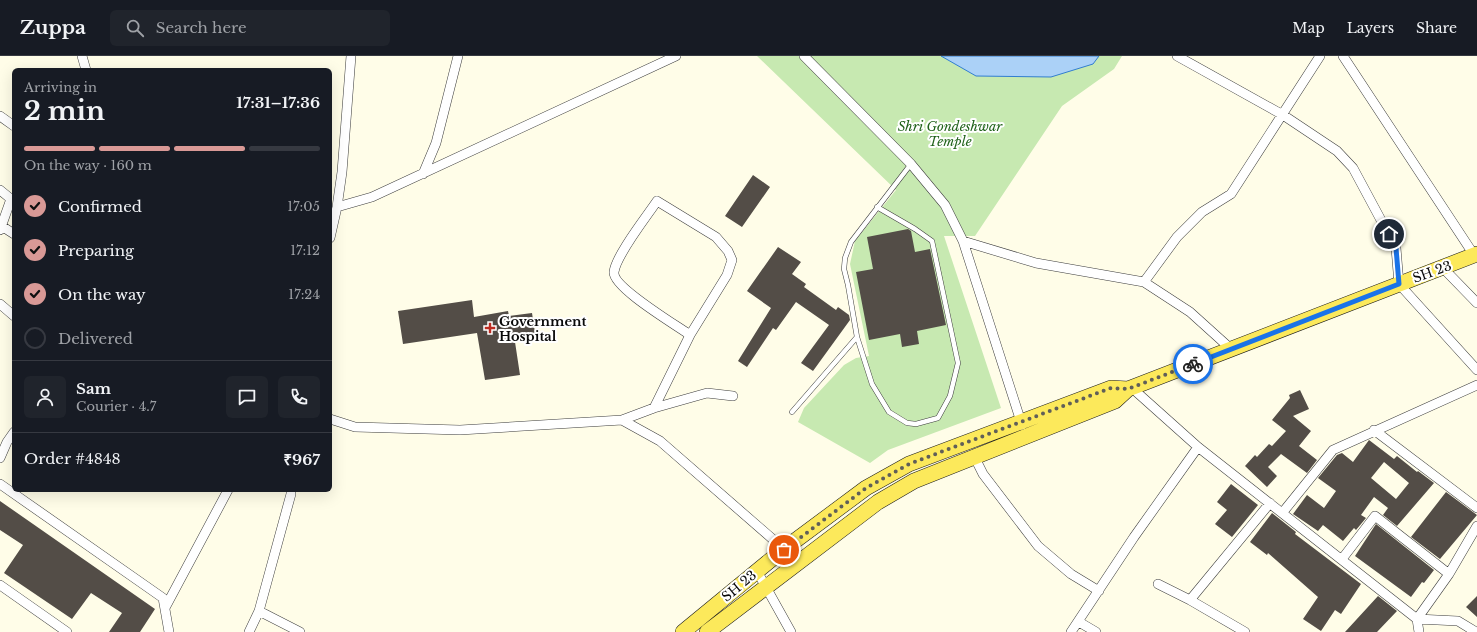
<!DOCTYPE html>
<meta charset="utf-8">
<style>
body{margin:0;font-family:"Libre Baskerville",serif;background:#20242c;color:#f1f3f6;height:100vh;display:flex;flex-direction:column;font-size:15px;white-space:nowrap}
*{box-sizing:border-box;margin:0}
p{font-size:13px;color:#9ea1a6}
.icon{flex:none;width:22px;height:22px;fill:none;stroke:currentColor;stroke-width:2;stroke-linecap:round;stroke-linejoin:round}
.map{position:relative;flex:1;overflow:hidden}
.drawer{position:absolute;left:12px;top:12px;width:320px;height:424px;display:flex;flex-direction:column;background:#171b24;border-radius:6px;box-shadow:0 4px 16px #0002}
.drawer>*{flex:none}
.pin{position:absolute;display:grid;place-items:center;width:34px;height:34px;color:#fff;margin:-17px;border:2px solid #fff;border-radius:50%;box-shadow:0 1px 4px #0007}
.courier{position:absolute;display:grid;place-items:center;width:40px;height:40px;margin:-20px;border:3px solid #1a73e8;border-radius:50%;background:#fff;color:#222;box-shadow:0 1px 5px #0007}
.headline em{font-style:normal;font-weight:800}
.headline div{display:flex;flex-direction:column-reverse}
.headline{display:flex;align-items:center;justify-content:space-between;height:68px;padding:0 12px}
h1{font-size:26px;font-weight:800;line-height:30px}
.bar{display:grid;grid-template-columns:repeat(4,1fr);gap:6px 4px;align-content:center;height:48px;padding:0 12px}
.bar i{height:5px;border-radius:3px;background:#363941}
.bar .selected{background:#d99996}
.bar p{grid-column:span 4}
.line{display:flex;align-items:center;gap:10px;padding:0 12px;border-top:1px solid #363941}
.line div{flex:1}
.round{display:grid;place-items:center;flex:none;width:42px;height:42px;border-radius:6px;background:#20242c}
ol{padding:0 12px;list-style:none}
li{display:flex;align-items:center;gap:12px;height:44px}
li p{margin-inline-start:auto}
li .icon{padding:4px;border-radius:50%;background:#d99996;color:#111;stroke-width:4}
li:last-child{color:#9ea1a6}
li i{width:22px;height:22px;border:2px solid #363941;border-radius:50%}
header{display:flex;align-items:center;gap:24px;box-sizing:border-box;height:56px;padding:0 20px;background:#171b24;border-bottom:1px solid #363941}
header strong{font-size:19px}
nav{display:flex;gap:22px;margin-inline-start:auto;font-size:14px}
.search{width:280px;height:36px;background:#20242c;display:flex;align-items:center;gap:10px;box-sizing:border-box;padding:0 14px;border-radius:6px;color:#9ea1a6;font-size:15px}
.map>svg:first-child{display:block}
.green{fill:#c7e9b1}
.water{fill:#abd1f7;stroke:#317dd0}
.building{fill:#534d47;fill-rule:evenodd}
.lines{fill:none;stroke-linecap:round;stroke-linejoin:round}
.service-casing{stroke:#3d3d3d;stroke-width:5.5}
.minor-casing{stroke:#3d3d3d;stroke-width:10}
.primary-casing{stroke:#1b1b1b;stroke-width:16}
.service{stroke:#fff;stroke-width:4.5}
.minor{stroke:#fff;stroke-width:9}
.primary{stroke:#fce95b;stroke-width:15}
.done{stroke:#605f58;stroke-width:4;stroke-dasharray:0 7.2}
.route{stroke:#1a73e8;stroke-width:5}
.poi-dot{fill:#bc2c21;stroke:#fff;stroke-width:1.5}
.labels{text-anchor:middle;dominant-baseline:central;stroke-width:4;stroke-linejoin:round;paint-order:stroke}
.park-label{font-size:13px;font-style:italic;fill:#20621a;stroke:#fff}
.street-label{font-size:13px;fill:#0a0a0a;stroke:#fff}
.poi-label{font-size:13px;font-weight:bold;fill:#0a0a0a;stroke:#fff;text-anchor:start}
</style>
<header>
<strong>Zuppa</strong>
<div class="search"><svg class="icon" aria-label="search" viewBox="0 0 24 24"><circle cx="10" cy="10" r="6"/><path d="M15 15l6 6"/></svg>Search here</div>
<nav><a>Map</a><a>Layers</a><a>Share</a></nav>
</header>
<div class="map">
<svg width="1477" height="576" viewBox="0 0 1477 576">
<rect width="100%" height="100%" fill="#fffde8"/>
<!-- green -->
<path class="green" d="M757 0H1122L1114 13 1062 50 975 180H944L1001 352 888 394 870 407 798 366 804 352 844 309 856 302 869 300 850 208 855 185 896 134Z"/>
<!-- water -->
<path class="water" d="M941 0H1099L1093 8 1051 21 976 20Z"/>
<!-- building -->
<path class="building" d="M753 119 770 131 742 171 725 160Z
M908 173 911 175 915 196 930 193 946 269 917 275 919 288 902 291 900 278 869 284 856 216 873 213 867 181Z
M778 191 801 206 792 218 806 228 804 231 836 254 838 251 849 259 850 264 813 315 801 307 829 269 796 246 776 274 773 272 747 311 738 305 771 252 747 235Z
M472 244 474 261 508 255 509 260 532 257 536 283 515 286 520 319 485 324 477 277 403 288 398 255Z
M1300 334 1309 353 1293 360 1311 375 1299 390 1317 404 1307 417 1281 398 1268 411 1277 420 1267 431 1245 410 1255 399 1257 401 1269 388 1272 390 1286 375 1272 364 1290 342 1289 339Z
M1369 384 1394 403 1397 400 1417 416 1418 415 1434 427 1397 470 1383 459 1388 452 1374 441 1361 459 1366 462 1356 474 1354 472 1343 485 1323 469 1318 475 1293 458 1307 439 1324 452 1336 435 1318 422 1337 399 1342 397 1353 406ZM1384 406 1409 427 1396 443 1371 422Z
M1231 428 1258 449 1232 481 1215 468 1227 454 1217 446Z
M1446 436 1477 459 1440 503 1411 481Z
M0 445 155 553 140 576H109L122 557 91 537 72 563 4 517 23 489 0 474Z
M1272 457 1296 476 1295 478 1361 528 1341 558 1335 554 1321 575 1303 563 1318 541 1268 497 1267 499 1250 486Z
M1376 468 1434 514 1424 527 1422 526 1411 541 1355 500Z
M1378 540 1397 555 1377 576H1345Z
M1477 540V561L1466 551Z"/>
<g class="lines">
<!-- service casing -->
<g class="service-casing">
<path id="service" d="M857 281 872 328 889 356 907 367 916 368 938 362 950 340 958 307 932 185 915 173 877 151
M792 356 857 281 848 229 844 213 845 202 851 186 911 108"/>
</g>
<!-- minor casing -->
<g class="minor-casing">
<path id="minor" d="M82 0 86 14
M804 0 911 108 945 149 963 185 1022 369
M1177 0 1283 59 1337 95 1353 112 1396 192 1399 228 1477 314
M1343 0 1474 199
M0 60 14 70
M423 118 436 87 458 0
M0 134 11 143 0 174
M337 151 342 116 351 0
M0 169 14 178
M330 182 337 151 372 141 676 0
M963 185 1036 207 1144 226 1190 256 1231 293
M1443 212 1477 247
M1144 226 1177 181 1202 156 1231 138 1320 0
M0 248 14 260
M1132 332 1198 391 1417 563 1419 576
M654 352 690 279 727 219 732 204 728 195 716 181 657 145C647 160 616 199 614 216 612 231 676 269 690 279
M330 363 355 371 460 374 622 364 660 385 784 493 795 508
M622 364 654 352 707 337 733 340
M1374 374 1477 452
M974 400 983 418 1038 490 1071 518 1099 535
M0 402 7 386 14 376
M0 428 163 542 169 576
M1283 456 1333 394 1477 329
M1342 503 1375 460 1449 518 1417 563 1458 565 1476 576
M757 515 791 576
M1449 518 1477 470
M1158 528 1190 544
M0 529 67 576
M165 552 228 434
M259 555 300 576
M1079 566 1096 576
M249 576 259 555 291 438
M1071 576 1134 481 1198 391
M1245 576 1190 544 1270 447"/>
</g>
<!-- primary casing -->
<g class="primary-casing">
<path id="primary" d="M683 576 784 493 866 432 909 408 1111 332 1128 333 1477 198
M707 576 878 446 914 425 1115 345 1128 333"/>
</g>
<!-- service -->
<use href="#service" class="service"/>
<!-- minor -->
<use href="#minor" class="minor"/>
<!-- primary -->
<use href="#primary" class="primary"/>
</g>
<g class="lines">
<!-- done -->
<path class="done" d="M784 494 866 432 909 408 1111 332 1128 333 1193 308"/>
<!-- route -->
<path class="route" d="M1193 308 1399 228 1396 192 1389 178"/>
</g>
<!-- markers -->
<path class="poi-dot" d="M488 266h4v4h4v4h-4v4h-4v-4h-4v-4h4z"/>
<g class="labels">
<!-- park labels -->
<g class="park-label">
<text x="950" y="70">Shri Gondeshwar<tspan x="950" dy="15">Temple</tspan></text>
</g>
<!-- street labels -->
<g class="street-label">
<text transform="translate(1432 216) rotate(-20)">SH 23</text>
<text transform="translate(739 530) rotate(-40)">SH 23</text>
</g>
<!-- poi labels -->
<g class="poi-label">
<text x="499" y="265">Government<tspan x="499" dy="15">Hospital</tspan></text>
</g>
</g>
</svg>
<div class="pin" style="left:784px;top:494px;background:#ea580c"><svg class="icon" aria-label="bag" viewBox="0 0 24 24"><path d="M5 8h14l-1 12H6zM9 8a3 3 0 0 1 6 0"/></svg></div>
<div class="pin" style="left:1389px;top:178px;background:#1f2937"><svg class="icon" aria-label="home" viewBox="0 0 24 24"><path d="M3 11l9-7 9 7M6 9v11h12V9"/></svg></div>
<div class="courier" style="left:1193px;top:308px"><svg class="icon" aria-label="bike" viewBox="0 0 24 24"><circle cx="6" cy="16" r="4"/><circle cx="18" cy="16" r="4"/><path d="M6 16l4-8h5l3 8M10 8l3 8H6M13 5h3"/></svg></div>
<section class="drawer">
<div class="headline"><div><h1>2 min</h1><p>Arriving in</p></div><em>17:31–17:36</em></div>
<div class="bar"><i class="selected"></i><i class="selected"></i><i class="selected"></i><i></i><p>On the way · 160 m</p></div>
<ol>
<li><svg class="icon" aria-label="check" viewBox="0 0 24 24"><path d="M5 12l5 5 9-10"/></svg>Confirmed<p>17:05</p></li>
<li><svg class="icon" aria-label="check" viewBox="0 0 24 24"><path d="M5 12l5 5 9-10"/></svg>Preparing<p>17:12</p></li>
<li><svg class="icon" aria-label="check" viewBox="0 0 24 24"><path d="M5 12l5 5 9-10"/></svg>On the way<p>17:24</p></li>
<li><i></i>Delivered</li>
</ol>
<div class="line" style="height:72px"><a class="round"><svg class="icon" aria-label="person" viewBox="0 0 24 24"><circle cx="12" cy="8" r="4"/><path d="M4 21q1-7 8-7t8 7"/></svg></a><div><b>Sam</b><p>Courier · 4.7</p></div><a class="round"><svg class="icon" aria-label="chat" viewBox="0 0 24 24"><path d="M4 5h16v11H9l-5 4z"/></svg></a><a class="round"><svg class="icon" aria-label="phone" viewBox="0 0 24 24"><path d="M5 4h4l2 5-3 2q2 4 5 5l2-3 5 2v4C11 20 4 13 5 4z"/></svg></a></div>
<div class="line" style="height:52px"><div>Order #4848</div><b>₹967</b></div>
</section>
</div>
